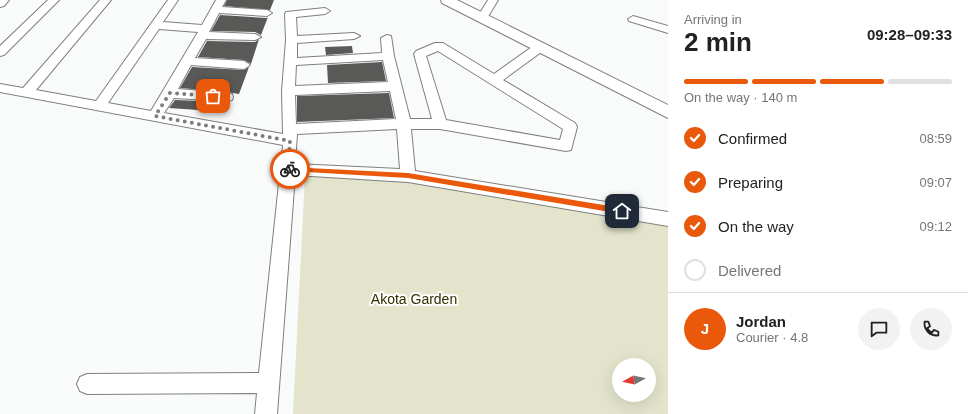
<!DOCTYPE html>
<meta charset="utf-8">
<style>
body{margin:0;font-family:Arial,sans-serif;background:#f2f2f2;color:#222;height:100vh;display:flex;flex-direction:column;font-size:15px;white-space:nowrap}
*{box-sizing:border-box;margin:0}
p{font-size:13px;color:#767676}
.icon{flex:none;width:22px;height:22px;fill:none;stroke:currentColor;stroke-width:2;stroke-linecap:round;stroke-linejoin:round}
.map{position:relative;flex:1;overflow:hidden}
.drawer{display:flex;flex-direction:column;background:#fff;width:300px}
.drawer>*{flex:none}
.needle{width:26px;rotate:262deg}
.controls{position:absolute;left:612px;top:358px;display:grid;gap:8px}
.controls a{display:grid;place-items:center;width:44px;height:44px;border-radius:50%;background:#fff;box-shadow:0 4px 16px #0002;font-size:20px}
.pin{position:absolute;display:grid;place-items:center;width:34px;height:34px;color:#fff;margin:-17px;border-radius:8px;box-shadow:0 2px 6px #0006}
.courier{position:absolute;display:grid;place-items:center;width:40px;height:40px;margin:-20px;border:3px solid #ea580c;border-radius:50%;background:#fff;color:#222;box-shadow:0 1px 5px #0007}
.summary em{font-style:normal;font-weight:800}
.summary div{display:flex;flex-direction:column-reverse}
.summary{display:flex;align-items:center;justify-content:space-between;height:68px;padding:0 16px}
h1{font-size:26px;font-weight:800;line-height:30px}
.bar{display:grid;grid-template-columns:repeat(4,1fr);gap:6px 4px;align-content:center;height:48px;padding:0 16px}
.bar i{height:5px;border-radius:3px;background:#e0e0e0}
.bar .active{background:#ea580c}
.bar p{grid-column:span 4}
.line{display:flex;align-items:center;gap:10px;padding:0 16px;border-top:1px solid #e0e0e0}
.line div{flex:1}
.round{display:grid;place-items:center;flex:none;width:42px;height:42px;border-radius:21px;background:#f2f2f2}
ol{padding:0 16px;list-style:none}
li{display:flex;align-items:center;gap:12px;height:44px}
li p{margin-inline-start:auto}
li .icon{padding:4px;border-radius:50%;background:#ea580c;color:#fff;stroke-width:4}
li:last-child{color:#767676}
li i{width:22px;height:22px;border:2px solid #e0e0e0;border-radius:50%}
main{display:flex;flex:1;min-height:0}
.map>svg:first-child{display:block}
.green{fill:#e3e4cb;fill-rule:evenodd}
.building{fill:#595a58}
.lines{fill:none;stroke-linecap:round;stroke-linejoin:round}
.minor-casing{stroke:#7d807e;stroke-width:2}
.major-casing{stroke:#7d807e;stroke-width:2}
.minor{fill:#fff;fill-rule:evenodd}
.major{fill:#fff;fill-rule:evenodd}
.route{fill:#ea580c}
.done{stroke:#7c7e7c;stroke-width:4;stroke-dasharray:0 7.2}
.labels{text-anchor:middle;dominant-baseline:central;stroke-width:4;stroke-linejoin:round;paint-order:stroke}
.park-label{font-size:14px;fill:#302f00;stroke:#fff}
</style>
<main>
<div class="map">
<svg width="668" height="414" viewBox="0 0 668 414">
<rect width="100%" height="100%" fill="#f8fbf9"/>
<!-- green -->
<path class="green" d="M305 176 394 179 523 200 668 227V414H293ZM619 365H649V395H619Z"/>
<!-- building -->
<path class="building" d="M227 0H274L270 10 224 6Z
M220 15 267 18 268 17 261 35 255 32 211 31Z
M259 39 251 64 244 60 198 57 207 41 255 42Z
M352 46 353 53 326 55 325 47Z
M382 62 386 81 328 83 327 65Z
M192 67 244 70 249 67 239 94 227 92 180 88Z
M389 93 394 118 297 122V96Z
M175 100 202 101 198 110 169 108Z"/>
<g class="lines">
<!-- minor casing -->
<g class="minor-casing">
<path id="minor" d="M0 0H9L4 6 0 7Z
M48 0H59L4 55 0 56V46Z
M100 0H111L36 90 96 101 168 0H178L163 22 202 25 216 0H226L222 7 267 10 272 13 267 16 219 13 209 32 255 34 261 37 255 40 206 39 195 58 244 61 250 65 244 69 191 65 178 89 227 93 232 94 233 97 232 100 227 101 174 98 164 113 283 134 282 91 286 40 285 14 286 12 325 8 330 11 325 14 296 17 297 36 354 33 360 36 354 39 297 43V58L382 53 381 38 387 35 391 36 394 56 410 119H432L414 54 416 51 435 43H443L494 74 536 44H544L546 47 544 50 503 80 575 123 577 127 571 150 566 151 440 129H411L415 171 668 212V226L408 182 295 175 277 414H255L257 393 87 394 80 391 77 384 80 377 87 374 259 373 283 145 0 92V84L23 88ZM159 29 198 32 151 111 108 103ZM438 51 563 129 560 140 446 120 426 56ZM383 60 388 82 295 86 296 65ZM390 91 396 119 296 124 295 95ZM397 129 400 169 295 164 297 134Z
M488 0H498L486 20H478L477 18Z
M633 16 668 26V33L629 21 628 19Z"/>
</g>
<!-- major casing -->
<g class="major-casing">
<path id="major" d="M441 0H457L668 105V118L442 3Z"/>
</g>
<!-- minor -->
<use href="#minor" class="minor"/>
<!-- major -->
<use href="#major" class="major"/>
</g>
<!-- route -->
<path class="route" d="M288 167 408 173 622 208 625 211 622 214 408 178 290 171 287 169Z"/>
<g class="lines">
<!-- done -->
<path class="done" d="M213 96 170 93 155 116 290 141 288 169H290"/>
</g>
<g class="labels">
<!-- park labels -->
<g class="park-label">
<text x="414" y="299">Akota Garden</text>
</g>
</g>
</svg>
<div class="controls">
<a><svg class="needle" viewBox="-14 -14 28 28"><path d="M0-13l5 13h-10z" fill="#e53935"/><path d="M0 13l5-13h-10z" fill="#767676"/></svg></a>
</div>
<div class="pin" style="left:213px;top:96px;background:#ea580c"><svg class="icon" aria-label="bag" viewBox="0 0 24 24"><path d="M5 8h14l-1 12H6zM9 8a3 3 0 0 1 6 0"/></svg></div>
<div class="pin" style="left:622px;top:211px;background:#1f2937"><svg class="icon" aria-label="home" viewBox="0 0 24 24"><path d="M3 11l9-7 9 7M6 9v11h12V9"/></svg></div>
<div class="courier" style="left:290px;top:169px"><svg class="icon" aria-label="bike" viewBox="0 0 24 24"><circle cx="6" cy="16" r="4"/><circle cx="18" cy="16" r="4"/><path d="M6 16l4-8h5l3 8M10 8l3 8H6M13 5h3"/></svg></div>
</div>
<section class="drawer">
<div class="summary"><div><h1>2 min</h1><p>Arriving in</p></div><em>09:28–09:33</em></div>
<div class="bar"><i class="active"></i><i class="active"></i><i class="active"></i><i></i><p>On the way · 140 m</p></div>
<ol>
<li><svg class="icon" aria-label="check" viewBox="0 0 24 24"><path d="M5 12l5 5 9-10"/></svg>Confirmed<p>08:59</p></li>
<li><svg class="icon" aria-label="check" viewBox="0 0 24 24"><path d="M5 12l5 5 9-10"/></svg>Preparing<p>09:07</p></li>
<li><svg class="icon" aria-label="check" viewBox="0 0 24 24"><path d="M5 12l5 5 9-10"/></svg>On the way<p>09:12</p></li>
<li><i></i>Delivered</li>
</ol>
<div class="line" style="height:72px"><b class="round" style="background:#ea580c;color:#fff">J</b><div><b>Jordan</b><p>Courier · 4.8</p></div><a class="round"><svg class="icon" aria-label="chat" viewBox="0 0 24 24"><path d="M4 5h16v11H9l-5 4z"/></svg></a><a class="round"><svg class="icon" aria-label="phone" viewBox="0 0 24 24"><path d="M5 4h4l2 5-3 2q2 4 5 5l2-3 5 2v4C11 20 4 13 5 4z"/></svg></a></div>
</section>
</main>
